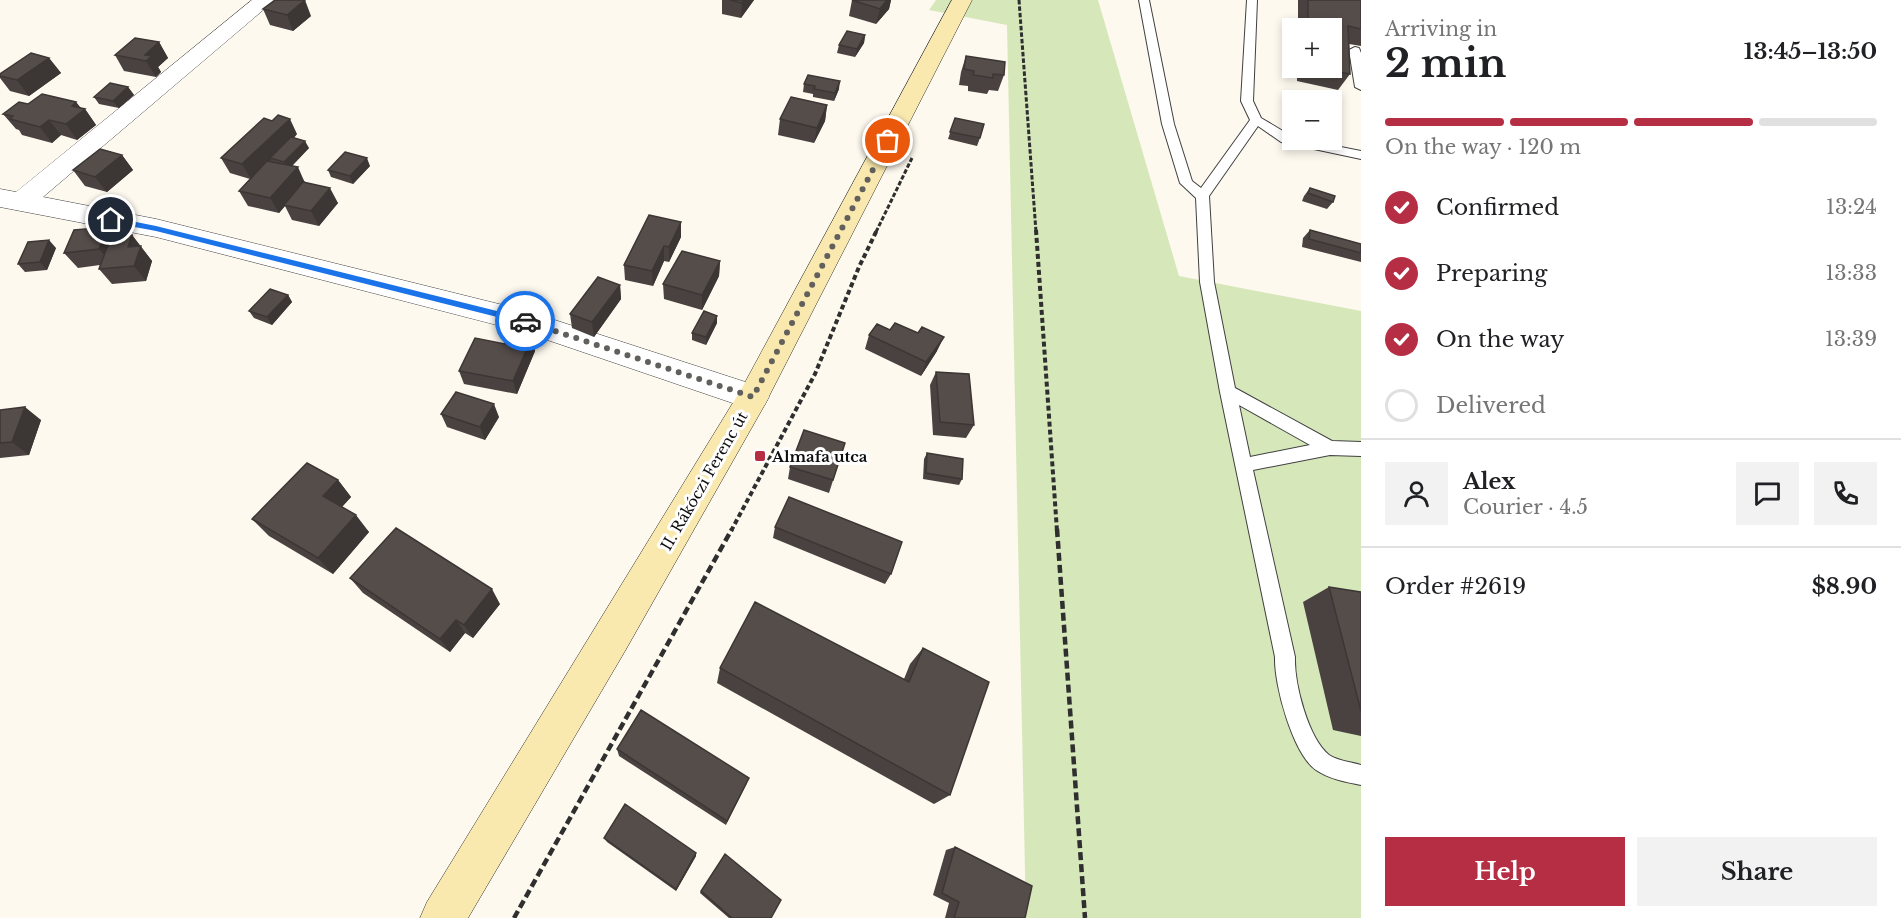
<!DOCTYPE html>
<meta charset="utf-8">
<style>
body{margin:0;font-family:"Libre Baskerville",serif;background:#f2f2f2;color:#202124;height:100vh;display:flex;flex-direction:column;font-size:22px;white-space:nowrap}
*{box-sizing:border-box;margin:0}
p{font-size:20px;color:#757577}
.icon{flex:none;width:33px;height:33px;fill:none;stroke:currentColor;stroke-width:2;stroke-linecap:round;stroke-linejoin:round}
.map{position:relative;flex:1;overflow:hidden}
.drawer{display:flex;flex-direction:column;background:#fff;width:540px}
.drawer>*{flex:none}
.tools{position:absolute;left:1282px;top:18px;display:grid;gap:12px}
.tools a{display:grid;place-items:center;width:60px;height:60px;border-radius:0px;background:#fff;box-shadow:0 3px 9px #0003;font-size:30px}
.pin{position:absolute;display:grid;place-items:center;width:51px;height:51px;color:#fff;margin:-26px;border:3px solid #fff;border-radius:50%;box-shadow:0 2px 6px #0007}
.courier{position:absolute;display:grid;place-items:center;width:60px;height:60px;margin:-30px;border:4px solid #1a73e8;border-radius:50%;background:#fff;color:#222;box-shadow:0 2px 8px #0007}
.head em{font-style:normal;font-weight:700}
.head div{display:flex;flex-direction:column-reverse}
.head{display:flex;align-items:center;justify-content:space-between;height:102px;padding:0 24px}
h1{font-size:39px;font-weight:700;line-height:45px}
.bar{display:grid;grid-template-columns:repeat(4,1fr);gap:9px 6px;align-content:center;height:72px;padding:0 24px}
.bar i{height:8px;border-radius:4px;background:#e0e0e0}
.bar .active{background:#b52e44}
.bar p{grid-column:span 4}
.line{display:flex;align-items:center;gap:15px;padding:0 24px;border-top:2px solid #e0e0e0}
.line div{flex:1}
.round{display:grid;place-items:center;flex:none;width:63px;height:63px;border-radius:0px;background:#f2f2f2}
ol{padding:0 24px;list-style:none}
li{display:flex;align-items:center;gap:18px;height:66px}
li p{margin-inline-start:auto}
li .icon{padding:6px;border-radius:50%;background:#b52e44;color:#fff;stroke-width:4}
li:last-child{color:#757577}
li i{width:33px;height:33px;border:3px solid #e0e0e0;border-radius:50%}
.button{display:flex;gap:12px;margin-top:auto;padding:12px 24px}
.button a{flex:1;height:69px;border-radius:0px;background:#b52e44;color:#fff;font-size:24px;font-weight:700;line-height:69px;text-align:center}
.button a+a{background:#f2f2f2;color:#202124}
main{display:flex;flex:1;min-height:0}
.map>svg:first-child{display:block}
.green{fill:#d6e7ba}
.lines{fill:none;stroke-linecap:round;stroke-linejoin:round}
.service-casing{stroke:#404040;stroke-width:2}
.minor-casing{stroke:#404040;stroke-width:1}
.secondary-casing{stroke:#2f2f2f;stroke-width:1}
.path-far2{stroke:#2f2f2f;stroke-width:3;stroke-dasharray:4.5 2;stroke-linecap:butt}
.path-far1{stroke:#2f2f2f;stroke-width:4;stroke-dasharray:5 3;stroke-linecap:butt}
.path{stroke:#2f2f2f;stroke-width:4.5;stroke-dasharray:8 4;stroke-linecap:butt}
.service{fill:#fff;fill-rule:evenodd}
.minor{fill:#fff;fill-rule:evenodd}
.secondary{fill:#fae9ae;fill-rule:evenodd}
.wall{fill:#494240}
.shaded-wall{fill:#3c3634}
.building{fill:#554d4a;stroke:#3c3634;stroke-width:1.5}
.route{fill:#1a73e8}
.done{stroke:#61605c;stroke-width:6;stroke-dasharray:0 10.8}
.poi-dot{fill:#b52e44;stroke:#fff;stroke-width:2}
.labels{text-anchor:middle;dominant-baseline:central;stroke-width:6;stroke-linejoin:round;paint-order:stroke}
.poi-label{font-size:15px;font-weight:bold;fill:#0d0d0d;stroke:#fff;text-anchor:start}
.street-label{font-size:15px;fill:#0d0d0d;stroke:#fff}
</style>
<main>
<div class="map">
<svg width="1361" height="918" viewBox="0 0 1361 918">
<rect width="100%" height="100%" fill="#fef9ef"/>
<!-- green -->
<path class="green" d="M936 0H1098L1179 276 1361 311V918H1026L1007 25 929 10Z"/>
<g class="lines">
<!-- service casing -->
<g class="service-casing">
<path id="service" d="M1139 0H1149L1174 124 1192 181 1201 188 1250 120 1241 101 1247 0H1257L1253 101 1261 118 1293 137V140H1306L1361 151V159L1281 142 1258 126 1209 196 1214 282 1235 388 1332 441 1361 442V456L1330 455 1253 470 1295 657C1294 683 1308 738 1329 755 1338 761 1351 762 1361 765V785C1346 782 1329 779 1316 770 1293 754 1274 685 1275 657L1220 392 1200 282 1196 198 1180 183 1162 124ZM1239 405 1310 445 1250 457Z
M1355 47 1359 48 1361 53V90L1355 87 1349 50Z"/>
</g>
<!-- minor casing -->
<g class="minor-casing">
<path id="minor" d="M252 0H275L43 197 156 219 527 311 764 388 769 397 764 406 753 410 524 332 156 237 0 207V189L16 192Z"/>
</g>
<!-- secondary casing -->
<g class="secondary-casing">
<path id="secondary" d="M952 0H972L764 406 625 651 468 918H420L427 902 742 388Z"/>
</g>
<!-- path-far2 -->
<path class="path-far2" d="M1019 0 1036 232
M876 232 912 158"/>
<!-- path-far1 -->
<path class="path-far1" d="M1036 230 1057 531
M731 531 815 374 859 267 877 230"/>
<!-- path -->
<path class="path" d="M1057 529 1085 918
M514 918 732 529"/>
<!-- service -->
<use href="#service" class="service"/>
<!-- minor -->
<use href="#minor" class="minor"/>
<!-- secondary -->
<use href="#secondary" class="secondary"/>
</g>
<!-- wall -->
<path class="wall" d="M722 0H754L741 18 722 14Z
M852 0H891L889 9 876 24 849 16Z
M1298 0H1361V46L1349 44 1350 74 1338 90 1297 81V68H1332V28H1298Z
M263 9 311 16 293 31 270 25Z
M865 35 864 43 855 57 837 53 839 45Z
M159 42 168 58 158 67 161 72 156 77 124 71 115 55Z
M966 56 1004 75 998 91 989 90 987 94 968 91V86L959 85 961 72Z
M49 58 61 73 29 96 10 91 0 78V74Z
M804 84 839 89 834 101 813 97V94L803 92Z
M128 87 134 95 119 108 99 104 94 97Z
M76 102 81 108 85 109 96 125 77 140 61 135 52 143 22 135 19 130 16 129 3 114Z
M827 105 825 121 814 143 778 135 780 119Z
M955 118 980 138 977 146 948 139Z
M297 134 294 138 309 148 292 166 305 182 338 203 319 226 292 220 285 206 279 213 248 206 239 191 250 179 230 173 221 158Z
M122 155 133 170 107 192 85 186 73 170Z
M370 166 353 184 331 177 328 170Z
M1310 188 1333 202 1327 209 1302 201 1304 196Z
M108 227 115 237 132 235 152 261 146 281 112 284 99 269 100 265 78 268 64 253Z
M1310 230 1361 244V262L1302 247 1303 238Z
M681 237 669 262 664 261 653 286 625 280 624 265Z
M56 248 47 270 25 272 18 264Z
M720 261 719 276 702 310 664 299 663 284Z
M620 285 621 299 594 337 572 328 570 314Z
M288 295 292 302 272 325 254 318 249 311Z
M717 316V323L706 345 692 340V333Z
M869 335 937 351 921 376 865 349Z
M532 337 535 351 517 394 464 384 459 371 505 344Z
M936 372 974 425 966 438 933 435 930 385Z
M0 410 41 420 29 455 0 458Z
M441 414 499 417 485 440 447 427Z
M845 443 829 493 788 479 790 467Z
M927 453 962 479 959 485 923 479 924 459Z
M338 480 351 497 342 507 369 532 333 574 269 536 252 519Z
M775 527 891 574 885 584 773 538Z
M350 578 500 604 473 638 465 633 450 652 363 593Z
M1329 587 1361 592V736L1333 730 1303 602Z
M923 648 950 795 934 804 717 683 720 668 904 679 910 664Z
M617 749 747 783 726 825 619 756Z
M604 838 696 853V856L676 891 607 842Z
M955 847 1025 918H945L949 903 933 895 946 850Z
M701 891 771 918H729L700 893Z"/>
<!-- shaded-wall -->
<path class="shaded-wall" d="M305 0 311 16 293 31 287 15Z
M744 0H754L741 18 742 3Z
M887 0H891L889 9 876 24 880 9Z
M865 35 864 43 855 57 857 49Z
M159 42 168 58 158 67 161 72 156 77 146 61 145 55Z
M49 58 61 73 29 96 17 80Z
M840 81 839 89 834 101 835 93Z
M128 87 134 95 119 108 113 101Z
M76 102 82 111 85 109 96 125 77 140 66 124 72 106Z
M827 105 825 121 814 143 817 128Z
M290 119 297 134 272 159 270 158 271 160 251 179 242 164Z
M49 120 61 135 52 143 40 127Z
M305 141 309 148 288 170 284 162Z
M122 155 133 170 107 192 95 177Z
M367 158 370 166 353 184 350 176Z
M298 167 305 183 284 205 285 206 279 213 270 198Z
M330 188 338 203 319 226 311 211Z
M681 222V237L669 262V247Z
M108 227 120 242 112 264 99 249Z
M132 235 152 261 146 281 134 266 128 247Z
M49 240 56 248 47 270 40 262Z
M664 246V261L653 286 652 271Z
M720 261 719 276 702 310V295Z
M620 285 621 299 594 337 592 322Z
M288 295 292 302 272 325 267 317Z
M717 316V323L706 345V337Z
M532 337 535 351 517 394 513 381Z
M944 337 937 351 921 376 926 362Z
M494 404 499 417 485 440 480 427Z
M25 407 41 420 29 455 12 442Z
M338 480 351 497 336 513 323 496Z
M356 515 369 532 333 574 318 558Z
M492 589 500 604 473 638 464 625Z
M456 620 465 633 450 652 440 639Z
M696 853V856L676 891V889Z"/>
<!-- building -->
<path class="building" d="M275 0H305L287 15 263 9Z
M730 0H744L742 3Z
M852 0H887L880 9Z
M1308 0H1361V29L1348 26 1350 74 1317 68H1332V28H1308Z
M847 31 865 35 857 49 839 45Z
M135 38 159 42 145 55 152 56 146 61 115 55Z
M31 53 49 58 17 80 0 76V74Z
M966 56 1005 62 1004 75 993 74V78L973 75 974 71 964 69Z
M808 75 840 81 835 93 814 89 815 86 804 84Z
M110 83 128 87 113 101 94 97Z
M42 94 76 102 72 106 85 109 66 124 49 120 40 127 10 119 13 116 3 114 19 102 28 104Z
M791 97 827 105 817 128 780 119Z
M278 115 290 119 242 164 221 158 264 118 272 121Z
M955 118 984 124 980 138 950 132Z
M291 137 305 141 284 162 270 158Z
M100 149 122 155 95 177 73 170Z
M345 152 367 158 350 176 328 170Z
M267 161 298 167 270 198 239 191Z
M303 182 330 188 311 211 284 205Z
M1310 188 1335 196 1333 202 1308 193Z
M649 215 681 222 669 247 664 246 652 271 624 265Z
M108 227 99 249 64 253 74 230Z
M1310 230 1361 244V253L1309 239Z
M132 235 128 247 141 246 134 266 99 269 111 237Z
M49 240 40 262 18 264 28 242Z
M682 251 720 261 702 295 663 284Z
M598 277 620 285 592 322 570 314Z
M270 289 288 295 267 317 249 311Z
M704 311 717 316 706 337 692 333Z
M895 323 918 333 922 327 944 337 926 362 869 335 877 324 890 330Z
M510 333 532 337 513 381 459 371 475 338 505 344Z
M936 372 969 374 974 425 940 422Z
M456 392 494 404 480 427 441 414Z
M25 407 12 442 0 443V410Z
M804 430 845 443 833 480 790 467Z
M927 453 963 459 962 479 926 473Z
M307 463 338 480 323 496 356 515 318 558 252 519Z
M789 497 902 542 891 574 775 527Z
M396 528 492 589 464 625 456 620 440 639 350 578Z
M1329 587 1361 592V711Z
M755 602 909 682 923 648 989 682 950 795 720 668Z
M641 710 749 778 727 821 617 749Z
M625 804 696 853 676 889 604 838Z
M955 847 1032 886 1025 918H954L959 902 942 893Z
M725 854 781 900 771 918H732L701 891Z"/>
<!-- route -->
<path class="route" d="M111 217 156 226 525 318 529 321 525 324 156 231 108 222V218Z"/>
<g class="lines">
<!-- done -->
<path class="done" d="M525 321 753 397 888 141"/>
</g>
<!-- markers -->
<rect class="poi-dot" x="754" y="450" width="12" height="12" rx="3"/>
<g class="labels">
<!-- poi labels -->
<g class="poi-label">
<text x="772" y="456">Almafa utca</text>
</g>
<!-- street labels -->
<g class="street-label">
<text transform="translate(704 481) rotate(-60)">II. Rákóczi Ferenc út</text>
</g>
</g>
</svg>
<div class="tools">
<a>+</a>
<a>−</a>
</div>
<div class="pin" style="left:888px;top:141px;background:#ea580c"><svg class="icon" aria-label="bag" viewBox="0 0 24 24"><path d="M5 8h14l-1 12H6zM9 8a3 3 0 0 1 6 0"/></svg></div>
<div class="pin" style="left:111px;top:220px;background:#1f2937"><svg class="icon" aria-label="home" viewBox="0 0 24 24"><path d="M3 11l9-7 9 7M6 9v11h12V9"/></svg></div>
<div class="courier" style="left:525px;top:321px"><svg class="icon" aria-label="car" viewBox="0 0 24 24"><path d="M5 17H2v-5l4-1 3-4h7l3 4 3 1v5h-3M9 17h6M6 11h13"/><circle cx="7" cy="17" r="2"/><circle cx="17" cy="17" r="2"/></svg></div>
</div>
<section class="drawer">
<div class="head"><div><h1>2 min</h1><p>Arriving in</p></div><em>13:45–13:50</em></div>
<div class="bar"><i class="active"></i><i class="active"></i><i class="active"></i><i></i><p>On the way · 120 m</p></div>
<ol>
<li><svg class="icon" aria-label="check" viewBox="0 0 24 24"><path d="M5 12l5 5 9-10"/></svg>Confirmed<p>13:24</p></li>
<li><svg class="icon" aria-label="check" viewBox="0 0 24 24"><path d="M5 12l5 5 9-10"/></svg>Preparing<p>13:33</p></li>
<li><svg class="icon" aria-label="check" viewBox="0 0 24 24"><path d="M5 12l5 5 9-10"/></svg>On the way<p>13:39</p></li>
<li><i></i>Delivered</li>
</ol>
<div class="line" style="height:108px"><a class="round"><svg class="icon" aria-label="person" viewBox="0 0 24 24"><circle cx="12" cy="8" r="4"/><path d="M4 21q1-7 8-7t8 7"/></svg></a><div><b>Alex</b><p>Courier · 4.5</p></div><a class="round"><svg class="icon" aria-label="chat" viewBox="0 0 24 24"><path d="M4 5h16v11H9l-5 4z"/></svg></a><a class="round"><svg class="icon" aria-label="phone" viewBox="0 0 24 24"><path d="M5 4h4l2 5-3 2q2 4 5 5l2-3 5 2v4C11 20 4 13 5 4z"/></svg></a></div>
<div class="line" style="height:78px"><div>Order #2619</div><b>$8.90</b></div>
<div class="button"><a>Help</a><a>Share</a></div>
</section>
</main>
